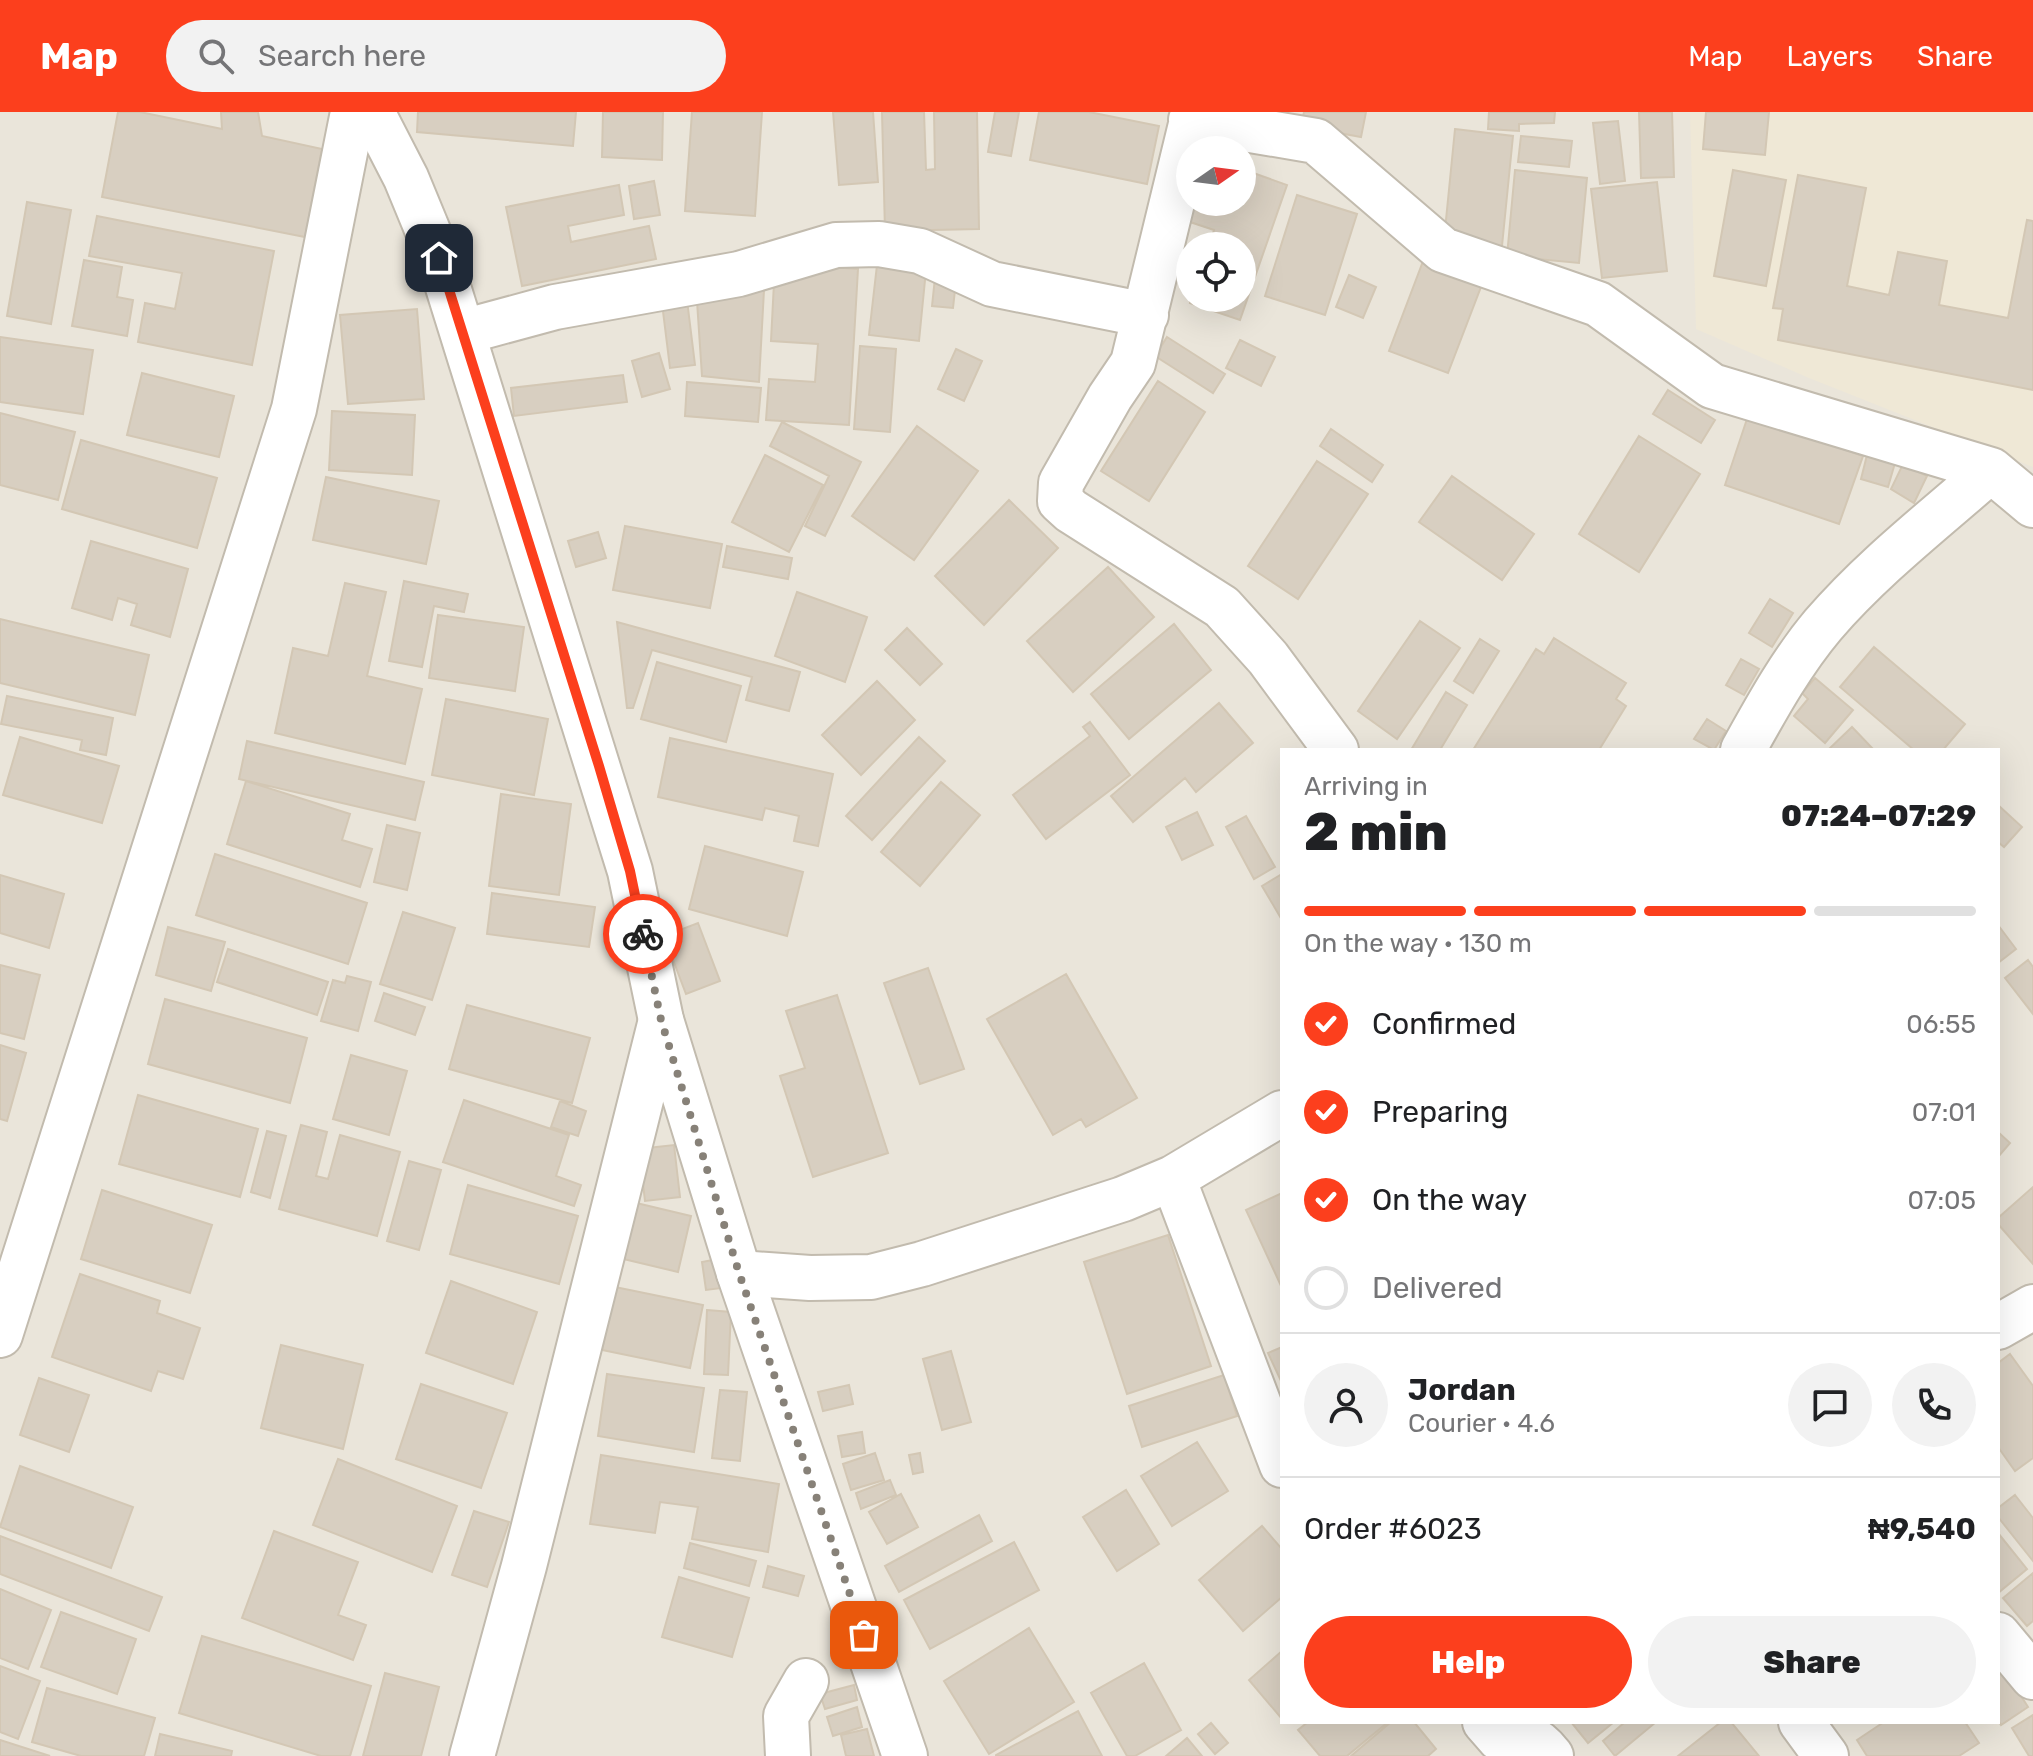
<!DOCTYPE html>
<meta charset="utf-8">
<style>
body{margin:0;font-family:Rubik,sans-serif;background:#f2f2f2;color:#202124;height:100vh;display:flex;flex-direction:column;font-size:30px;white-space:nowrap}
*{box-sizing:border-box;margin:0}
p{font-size:26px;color:#757577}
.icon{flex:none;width:44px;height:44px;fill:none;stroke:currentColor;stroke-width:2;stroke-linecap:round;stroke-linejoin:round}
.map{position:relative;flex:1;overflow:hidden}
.details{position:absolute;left:1280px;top:636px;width:720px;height:976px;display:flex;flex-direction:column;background:#fff;border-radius:0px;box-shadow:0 8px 32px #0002}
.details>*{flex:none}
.needle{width:52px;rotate:76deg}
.fabs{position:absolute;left:1176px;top:24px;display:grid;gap:16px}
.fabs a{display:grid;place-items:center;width:80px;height:80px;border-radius:50%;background:#fff;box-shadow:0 8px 32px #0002;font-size:40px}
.pin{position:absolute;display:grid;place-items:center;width:68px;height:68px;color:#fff;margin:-34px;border-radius:16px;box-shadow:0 4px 12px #0006}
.courier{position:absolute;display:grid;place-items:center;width:80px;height:80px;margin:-40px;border:6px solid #fc3f1d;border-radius:50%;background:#fff;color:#222;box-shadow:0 2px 10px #0007}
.headline em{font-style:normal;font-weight:800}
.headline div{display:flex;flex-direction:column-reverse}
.headline{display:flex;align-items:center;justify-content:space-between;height:136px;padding:0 24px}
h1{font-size:52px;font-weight:800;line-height:60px}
.bar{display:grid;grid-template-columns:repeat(4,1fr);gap:12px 8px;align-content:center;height:96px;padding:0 24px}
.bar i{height:10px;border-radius:6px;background:#e0e0e0}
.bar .current{background:#fc3f1d}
.bar p{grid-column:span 4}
.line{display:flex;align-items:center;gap:20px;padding:0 24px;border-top:2px solid #e0e0e0}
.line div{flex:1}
.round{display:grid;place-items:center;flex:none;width:84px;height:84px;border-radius:42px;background:#f2f2f2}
ol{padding:0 24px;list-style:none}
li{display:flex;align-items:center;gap:24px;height:88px}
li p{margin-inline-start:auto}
li .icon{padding:8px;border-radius:50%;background:#fc3f1d;color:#fff;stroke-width:4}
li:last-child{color:#757577}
li i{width:44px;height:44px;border:4px solid #e0e0e0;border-radius:50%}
.cta{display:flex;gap:16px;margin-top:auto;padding:16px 24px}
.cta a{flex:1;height:92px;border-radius:48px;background:#fc3f1d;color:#fff;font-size:32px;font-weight:800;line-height:92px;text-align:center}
.cta a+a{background:#f2f2f2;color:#202124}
header{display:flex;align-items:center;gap:48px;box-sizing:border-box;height:112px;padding:0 40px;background:#fc3f1d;color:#fff}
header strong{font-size:38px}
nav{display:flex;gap:44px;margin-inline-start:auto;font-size:28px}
.search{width:560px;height:72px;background:#f2f2f2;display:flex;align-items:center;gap:20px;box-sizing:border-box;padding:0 28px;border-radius:44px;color:#757577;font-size:30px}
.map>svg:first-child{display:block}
.residential{fill:#eae5da;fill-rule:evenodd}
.education{fill:#efe8d6}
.building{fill:#d8cfc1;stroke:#d3c7b4;stroke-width:2}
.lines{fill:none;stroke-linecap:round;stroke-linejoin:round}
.minor-casing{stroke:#c2bbae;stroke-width:48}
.tertiary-casing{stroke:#c2bbae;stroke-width:48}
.minor{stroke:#fff;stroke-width:44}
.tertiary{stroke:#fff;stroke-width:44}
.done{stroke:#878178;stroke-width:8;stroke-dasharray:0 14.4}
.route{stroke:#fc3f1d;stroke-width:10}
</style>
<header>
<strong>Map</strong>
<div class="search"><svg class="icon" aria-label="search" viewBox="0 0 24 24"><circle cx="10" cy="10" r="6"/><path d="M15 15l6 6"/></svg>Search here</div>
<nav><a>Map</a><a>Layers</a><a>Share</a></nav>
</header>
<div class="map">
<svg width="2033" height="1644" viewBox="0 0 2033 1644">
<rect width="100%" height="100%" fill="#f6f3ec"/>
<!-- residential -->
<path class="residential" d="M0 0H2033V1644H0ZM1190 38H1242V90H1190ZM1190 134H1242V186H1190ZM1282 638H1998V1610H1282Z"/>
<!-- education -->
<path class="education" d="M1690 0H2033V355L1809 266 1696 217Z"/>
<!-- building -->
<path class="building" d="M118 0H140L222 17 221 0H258L262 24 322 37 305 125 102 85Z
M418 0H576L573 34 417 20Z
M603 0H663L662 48 602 45Z
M692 0H762L755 104 685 99Z
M833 0H873L878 70 839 73Z
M882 0H924L926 58 935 57 934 0H977L979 117 885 119Z
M995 0H1019L1011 44 988 40Z
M1039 0H1089L1159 14 1147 72 1030 48Z
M1304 0H1366L1361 25 1301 14Z
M1489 0H1555L1554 11 1519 12V19L1488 17Z
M1639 0H1672L1674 65 1641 66Z
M1706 0H1769L1765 43 1703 37Z
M1618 9 1625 69 1600 72 1593 11Z
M1455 17 1513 24 1502 134 1444 128Z
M1521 24 1572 29 1569 55 1518 50Z
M1242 57 1287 73 1240 208 1190 191 1191 186H1200L1199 188 1208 191 1210 186H1242V134H1209L1214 118 1184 108 1190 90H1242Z
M1515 58 1587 66 1579 151 1507 144Z
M1733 58 1786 68 1766 174 1714 164Z
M1798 63 1866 76 1847 174 1889 183 1898 140 1947 149 1939 193 2008 206 2027 108 2033 109V278L1778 228 1783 197 1773 196Z
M654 69 660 103 634 107 629 74Z
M1657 70 1667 159 1602 166 1591 77Z
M619 73 624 103 568 114 571 130 649 114 656 147 522 174 506 95Z
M1297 83 1357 102 1325 203 1265 184Z
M27 90 71 98 51 212 7 204Z
M97 104 274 139 252 253 138 230 145 191 175 197 182 161 89 144Z
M1425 144 1484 167 1448 261 1389 239Z
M84 148 122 155 117 185 133 188 127 224 72 214Z
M775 151 858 157 849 313 766 308 769 267 815 270 818 232 771 229Z
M877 153 926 158 919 229 869 223Z
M1349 163 1376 175 1363 206 1336 195Z
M935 166 956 169 953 196 932 194Z
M696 174 764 178 759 270 702 264Z
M686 180 695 253 670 256 661 183Z
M417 197 424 287 348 292 340 203Z
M0 225 93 238 83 302 0 290Z
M1167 225 1225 262 1213 281 1155 244Z
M1240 228 1275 245 1261 274 1226 256Z
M860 234 896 237 890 320 854 317Z
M956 237 982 249 964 289 938 277Z
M659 241 670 277 642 285 632 249Z
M142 261 234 284 219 345 127 323Z
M623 263 627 290 514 304 511 276Z
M1158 269 1205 300 1149 389 1101 359Z
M687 270 761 276 758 310 685 304Z
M1668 278 1715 308 1701 331 1653 302Z
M332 299 415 303 412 363 329 358Z
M0 301 75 320 58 388 0 373Z
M1748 304 1863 344 1839 412 1725 373Z
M782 310 861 350 825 424 805 414 829 364 770 334Z
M917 314 978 359 914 448 852 404Z
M1331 317 1383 353 1372 370 1320 334Z
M1639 324 1700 362 1639 460 1579 422Z
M81 328 217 366 197 436 62 397Z
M765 343 823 373 789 440 732 410Z
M1867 343 1895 351 1888 375 1861 367Z
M1317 349 1368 382 1298 487 1248 454Z
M1903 352 1927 364 1914 391 1891 377Z
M1452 364 1534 422 1502 468 1419 410Z
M326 365 439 389 426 452 313 428Z
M1009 388 1058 436 984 513 935 464Z
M625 414 722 432 710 496 613 478Z
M598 420 606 446 576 455 568 429Z
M91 429 188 457 170 525 131 513 137 492 118 486 112 508 72 496Z
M727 434 792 446 788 467 723 455Z
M1108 455 1154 505 1073 580 1027 529Z
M404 469 468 482 464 500 434 494 422 555 389 549Z
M345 471 386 480 367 564 422 577 405 652 275 621 293 536 328 544Z
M797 480 867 505 845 570 775 544Z
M1770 487 1793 501 1772 535 1749 521Z
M438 503 524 515 515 579 429 566Z
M0 507 149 543 135 603 0 571Z
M1420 509 1460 536 1397 627 1358 599Z
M617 510 800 560 789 599 746 588 752 565 652 538 633 596H627Z
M1174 512 1211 558 1129 627 1091 582Z
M907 516 942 552 920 573 885 538Z
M1554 526 1626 571 1616 587 1626 594 1599 638H1473L1536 537 1544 542Z
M1480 527 1499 539 1473 581 1454 569Z
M1874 535 1965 612 1943 638H1914L1840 575Z
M1741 547 1759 557 1744 583 1726 573Z
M657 550 741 574 726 630 641 607Z
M1815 566 1853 598 1825 631 1794 604 1808 587 1802 581Z
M877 569 915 608 861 663 822 623Z
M1446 580 1467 593 1440 638H1411Z
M7 584 113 606 106 643 80 638 82 628 1 612Z
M446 587 548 607 534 683 432 663Z
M1219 591 1253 631 1196 680 1185 666 1133 710 1111 684Z
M1707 607 1726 619 1714 638 1694 627Z
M1090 610 1130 663 1046 727 1013 683 1090 624 1083 615Z
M1852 615 1874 638H1828Z
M20 625 119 654 102 711 3 683Z
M919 625 945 649 872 728 846 704Z
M670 626 833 662 818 734 794 729 799 704 765 696 762 708 658 685Z
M247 629 424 670 415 708 239 667Z
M246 669 350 702 342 728 372 737 360 775 227 732Z
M941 670 980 703 920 774 881 740Z
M501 682 571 692 559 783 489 774Z
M1998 693 2022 715 2004 735 1998 730Z
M1197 700 1213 733 1182 748 1166 715Z
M1246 704 1275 755 1254 767 1226 715Z
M387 713 420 721 407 778 374 770Z
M705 734 803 760 787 824 689 797Z
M215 742 367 791 348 852 196 803Z
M1282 762V808L1262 774Z
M0 763 64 782 49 836 0 821Z
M492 781 595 795 589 835 487 822Z
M403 800 455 816 432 888 380 872Z
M698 811 720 869 686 882 664 824Z
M1998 813 2016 837 1998 851Z
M168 815 225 830 211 879 156 863Z
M228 837 328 870 317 903 217 870Z
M2028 848 2033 855V902L2005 866Z
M0 853 40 863 24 927 0 921Z
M928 856 964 957 920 972 884 871Z
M1066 862 1137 986 1086 1015 1081 1007 1053 1023 987 907Z
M347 864 371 870 358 919 321 909 333 868 345 871Z
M384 881 425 895 415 923 375 909Z
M837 883 888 1041 813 1065 780 964 805 956 786 899Z
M165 887 307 926 290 991 148 952Z
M467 893 590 926 572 991 449 957Z
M0 933 26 941 7 1009 0 1007Z
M351 943 407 959 389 1023 333 1007Z
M138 983 258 1017 240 1085 119 1052Z
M464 988 569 1023 556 1064 581 1073 574 1094 443 1050Z
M560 989 586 999 578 1024 551 1015Z
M301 1013 327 1020 316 1064 328 1067 340 1023 400 1040 377 1124 279 1097Z
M267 1019 286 1024 270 1086 251 1080Z
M1998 1020 2010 1031 1998 1045Z
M674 1033 680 1085 645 1089 639 1037Z
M409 1049 441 1058 419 1138 387 1129Z
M468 1073 578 1104 559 1172 450 1142Z
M2033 1075V1152L1998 1112V1106Z
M102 1078 212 1113 190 1181 81 1147Z
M1282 1081V1176L1246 1098Z
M628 1089 691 1104 678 1160 615 1145Z
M1168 1123 1211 1254 1127 1282 1084 1150Z
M718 1147 722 1176 706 1178 702 1150Z
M80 1162 160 1189 157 1201 200 1216 183 1267 158 1259 151 1279 52 1245Z
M451 1169 537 1200 513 1272 426 1241Z
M615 1175 703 1193 690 1256 602 1238Z
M707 1198 731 1200 728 1263 704 1262Z
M281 1233 363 1253 343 1337 261 1316Z
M1282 1235V1271L1268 1241Z
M951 1239 971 1310 942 1318 923 1247Z
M2010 1242 2033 1274V1346L2015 1359 1998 1335V1251Z
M607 1262 704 1276 694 1340 598 1324Z
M1224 1263 1237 1304 1142 1335 1129 1294Z
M39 1266 89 1283 69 1340 20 1323Z
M421 1272 507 1301 481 1376 396 1347Z
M849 1273 853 1292 823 1299 818 1280Z
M720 1278 747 1280 740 1349 712 1346Z
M862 1320 865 1341 842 1345 838 1324Z
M1197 1330 1228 1379 1172 1414 1141 1364Z
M875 1341 884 1368 851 1378 843 1352Z
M920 1341 923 1360 913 1362 909 1343Z
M601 1343 779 1372 768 1440 692 1427 698 1395 660 1390 655 1421 590 1412Z
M338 1347 457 1394 432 1460 313 1413Z
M20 1354 133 1395 111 1456 0 1415Z
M890 1368 896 1383 861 1397 856 1381Z
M1126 1378 1159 1432 1117 1459 1083 1405Z
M901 1382 918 1415 887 1432 869 1400Z
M2015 1383 2033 1406V1449L1998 1405V1396Z
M474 1399 509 1410 487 1475 452 1463Z
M979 1403 992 1429 899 1480 885 1454Z
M1262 1414 1282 1437V1485L1243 1519 1199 1468Z
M274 1419 358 1450 338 1503 366 1513 353 1548 242 1506Z
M1998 1421 2027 1457 1998 1481Z
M0 1424 162 1485 149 1519 0 1462Z
M1014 1430 1039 1478 930 1537 904 1488Z
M690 1431 756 1449 749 1474 684 1456Z
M768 1454 804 1464 798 1484 763 1475Z
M2033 1461V1509L2027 1514 2003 1486Z
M679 1465 749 1486 732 1545 662 1525Z
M0 1477 51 1498 28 1557 0 1546Z
M61 1500 136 1527 117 1582 41 1555Z
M1029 1516 1074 1590 989 1642 944 1569Z
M202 1524 371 1574 350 1644H321L179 1601Z
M1282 1539V1607L1249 1568Z
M1998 1548 2028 1595 2001 1613 1998 1608Z
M1144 1551 1181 1618 1135 1644H1127L1091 1581Z
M0 1554 40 1569 18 1627 0 1620Z
M385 1561 439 1575 421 1644H363Z
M854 1573 857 1588 825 1597 820 1582Z
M47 1576 155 1606 144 1644H81L32 1630Z
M857 1595 862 1615 833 1624 827 1605Z
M1078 1599 1102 1644H996V1643Z
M2033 1603V1644H2029L2012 1616Z
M1308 1610H1388L1347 1644H1320L1298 1618Z
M1391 1610H1414L1436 1637 1428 1644H1351Z
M1571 1610H1614L1588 1631Z
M1625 1610H1656L1615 1644 1603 1629Z
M1721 1610H1731L1759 1644H1678Z
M1884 1610H1965L1979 1631 1959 1644H1867L1857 1628Z
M1211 1611 1228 1631 1215 1642 1198 1622Z
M867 1617 874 1644H846L841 1623Z
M160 1622 232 1639 231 1644H155Z
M1187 1626 1202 1644H1166Z
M0 1628 50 1644H0Z"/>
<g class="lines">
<!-- minor casing -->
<g class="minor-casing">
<path id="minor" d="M1194 0 1133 251 1110 285 1061 371 1060 389 1071 399 1222 495 1268 546 1336 638
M1191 8 1316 29 1443 138 1598 192 1712 274 1991 358 2033 393
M463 220 555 195 739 162 836 133 879 132 920 139 992 172 1146 203
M1743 638C1767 595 1791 551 1823 513 1872 456 1934 408 1991 358
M1173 1066 1282 1353
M739 1161 810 1166 871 1165 922 1152 1123 1087 1173 1066 1282 1001
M1998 1215 2033 1195
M0 1223 294 297 353 0
M1998 1523 2033 1565
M1485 1610 1499 1626C1525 1624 1533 1621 1551 1644
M1801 1610 1826 1644
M472 1644 524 1454 661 908
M788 1644 786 1604 806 1569"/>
</g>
<!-- tertiary casing -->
<g class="tertiary-casing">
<path id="tertiary" d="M372 0 406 66 439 146 630 759 661 908 739 1161 905 1644"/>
</g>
<!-- minor -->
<use href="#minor" class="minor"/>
<!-- tertiary -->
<use href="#tertiary" class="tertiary"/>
</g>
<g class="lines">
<!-- done -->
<path class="done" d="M643 822 661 908 739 1161 864 1523"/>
<!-- route -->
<path class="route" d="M439 146 599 654 630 759 643 822"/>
</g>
</svg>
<div class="fabs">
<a><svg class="needle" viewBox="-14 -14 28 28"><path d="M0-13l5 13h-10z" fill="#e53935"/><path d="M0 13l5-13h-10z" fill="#757577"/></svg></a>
<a><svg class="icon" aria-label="locate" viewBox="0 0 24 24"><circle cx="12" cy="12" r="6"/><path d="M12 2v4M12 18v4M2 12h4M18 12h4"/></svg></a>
</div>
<div class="pin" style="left:864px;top:1523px;background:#ea580c"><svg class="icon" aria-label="bag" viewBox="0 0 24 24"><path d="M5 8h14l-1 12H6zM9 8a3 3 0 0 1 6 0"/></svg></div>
<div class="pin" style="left:439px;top:146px;background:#1f2937"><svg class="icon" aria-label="home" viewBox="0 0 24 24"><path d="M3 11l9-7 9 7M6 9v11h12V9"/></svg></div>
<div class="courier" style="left:643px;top:822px"><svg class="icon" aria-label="bike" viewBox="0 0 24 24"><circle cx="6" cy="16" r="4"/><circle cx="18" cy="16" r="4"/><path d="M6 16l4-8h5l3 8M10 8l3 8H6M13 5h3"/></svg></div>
<section class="details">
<div class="headline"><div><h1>2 min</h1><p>Arriving in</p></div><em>07:24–07:29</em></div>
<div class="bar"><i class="current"></i><i class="current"></i><i class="current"></i><i></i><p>On the way · 130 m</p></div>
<ol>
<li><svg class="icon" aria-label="check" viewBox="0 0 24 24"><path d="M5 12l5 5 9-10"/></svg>Confirmed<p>06:55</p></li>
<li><svg class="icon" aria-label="check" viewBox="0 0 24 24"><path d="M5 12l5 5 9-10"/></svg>Preparing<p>07:01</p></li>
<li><svg class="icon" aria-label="check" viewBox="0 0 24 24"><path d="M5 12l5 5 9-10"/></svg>On the way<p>07:05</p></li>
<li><i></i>Delivered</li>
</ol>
<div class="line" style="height:144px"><a class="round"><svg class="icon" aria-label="person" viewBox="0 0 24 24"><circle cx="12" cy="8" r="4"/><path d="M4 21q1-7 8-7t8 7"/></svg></a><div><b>Jordan</b><p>Courier · 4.6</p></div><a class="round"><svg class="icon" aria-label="chat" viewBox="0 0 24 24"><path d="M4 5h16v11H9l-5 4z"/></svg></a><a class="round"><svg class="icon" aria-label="phone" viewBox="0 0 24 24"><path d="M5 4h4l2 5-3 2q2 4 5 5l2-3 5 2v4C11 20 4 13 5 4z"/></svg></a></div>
<div class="line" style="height:104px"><div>Order #6023</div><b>₦9,540</b></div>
<div class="cta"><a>Help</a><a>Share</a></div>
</section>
</div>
